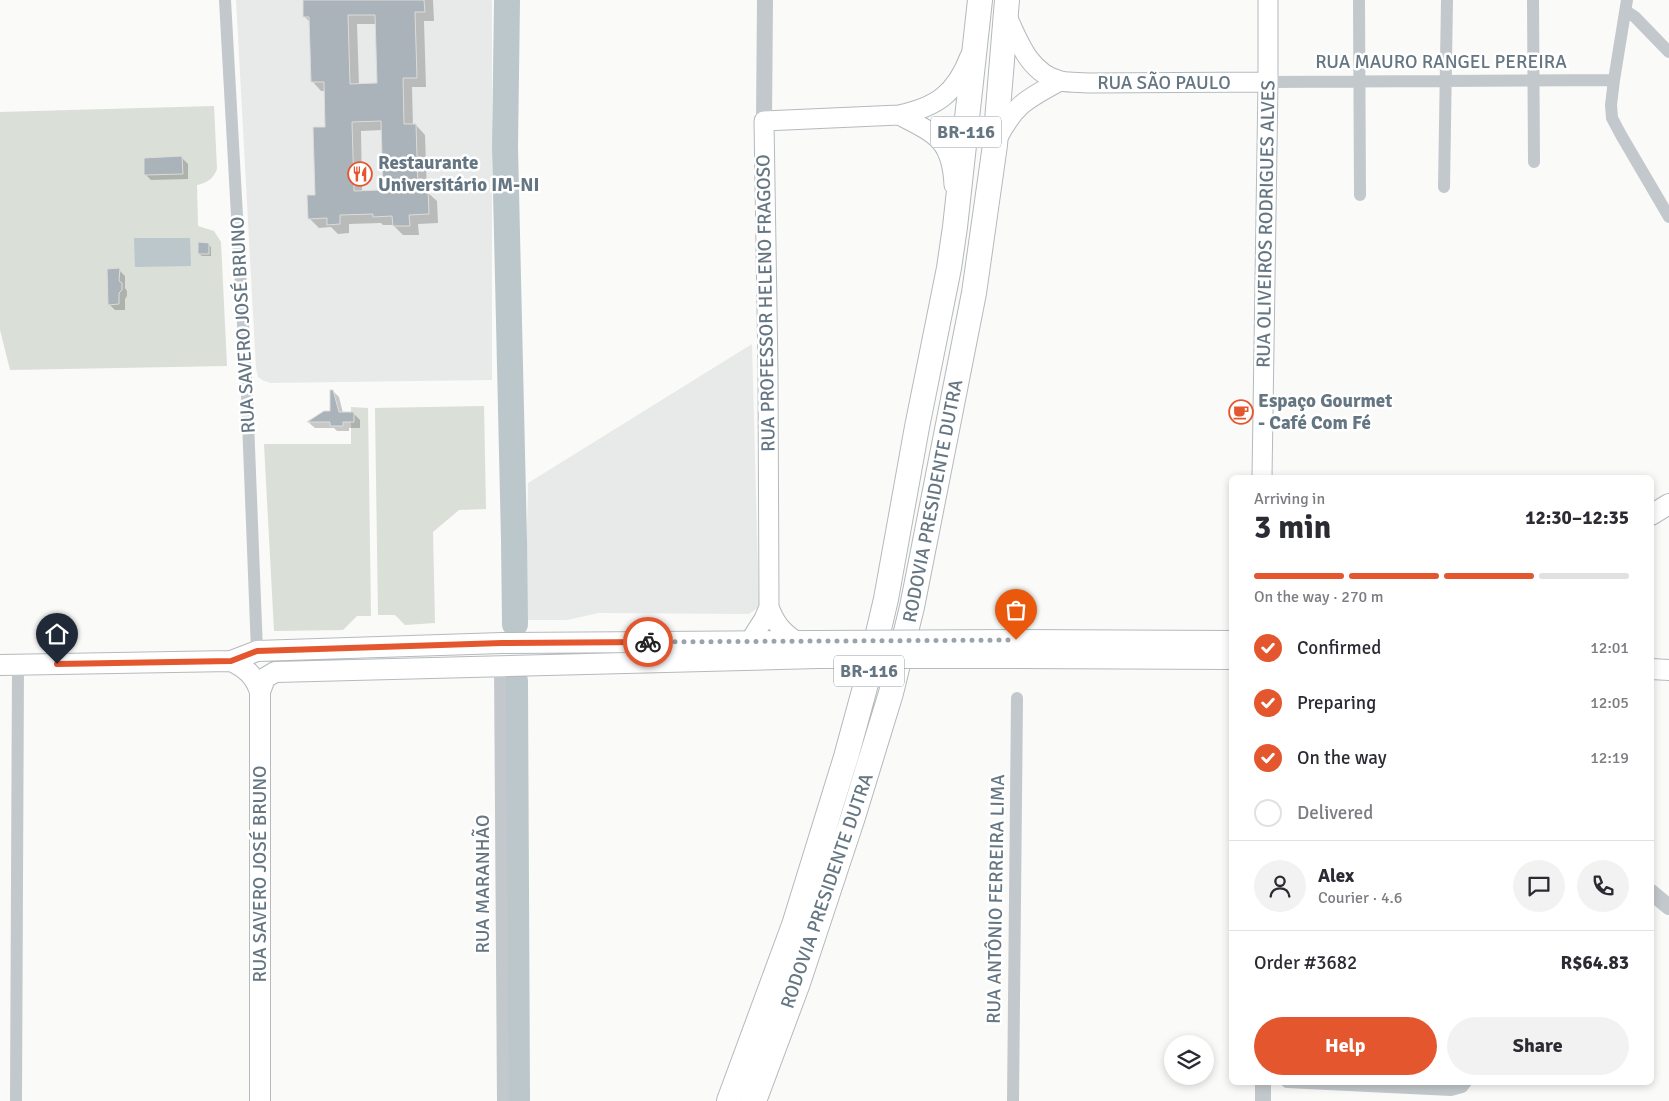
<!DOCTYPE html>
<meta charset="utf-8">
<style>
body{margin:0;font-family:Signika,sans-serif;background:#f2f2f3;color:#2b2b33;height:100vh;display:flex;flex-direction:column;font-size:19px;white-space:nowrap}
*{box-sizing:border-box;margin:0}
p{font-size:16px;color:#7c7c81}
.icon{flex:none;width:28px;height:28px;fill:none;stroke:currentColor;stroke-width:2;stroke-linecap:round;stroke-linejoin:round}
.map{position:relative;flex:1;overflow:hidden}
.drawer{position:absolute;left:1229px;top:475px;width:425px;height:610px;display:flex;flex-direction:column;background:#fff;border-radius:8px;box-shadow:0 2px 8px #0003}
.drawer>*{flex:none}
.controls{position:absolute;left:1164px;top:1035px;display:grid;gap:10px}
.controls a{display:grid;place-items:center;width:50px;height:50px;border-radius:50%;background:#fff;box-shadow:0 2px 8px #0003;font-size:25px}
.pin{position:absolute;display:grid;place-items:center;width:42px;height:42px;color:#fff;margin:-51px -21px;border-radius:50% 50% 50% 0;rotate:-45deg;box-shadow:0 0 5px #0007}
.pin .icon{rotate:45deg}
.courier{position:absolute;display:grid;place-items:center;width:50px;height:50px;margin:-25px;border:4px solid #e4572e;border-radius:50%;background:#fff;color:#222;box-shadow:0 1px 6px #0007}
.head em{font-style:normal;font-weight:700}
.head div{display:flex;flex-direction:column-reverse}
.head{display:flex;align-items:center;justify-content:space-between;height:85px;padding:0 25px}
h1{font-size:32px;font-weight:700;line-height:38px}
.bar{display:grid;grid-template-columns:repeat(4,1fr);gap:8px 5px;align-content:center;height:60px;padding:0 25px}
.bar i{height:6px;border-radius:4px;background:#e1e1e2}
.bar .on{background:#e4572e}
.bar p{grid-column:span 4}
.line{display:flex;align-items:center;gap:12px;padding:0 25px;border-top:1px solid #e1e1e2}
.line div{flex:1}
.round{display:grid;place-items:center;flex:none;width:52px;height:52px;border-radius:26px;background:#f2f2f3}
ol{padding:0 25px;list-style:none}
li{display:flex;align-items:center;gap:15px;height:55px}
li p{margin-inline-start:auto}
li .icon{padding:5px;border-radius:50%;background:#e4572e;color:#fff;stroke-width:4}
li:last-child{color:#7c7c81}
li i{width:28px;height:28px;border:2px solid #e1e1e2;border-radius:50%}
.action{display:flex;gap:10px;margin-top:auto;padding:10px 25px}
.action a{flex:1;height:58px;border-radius:30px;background:#e4572e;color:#fff;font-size:20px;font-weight:700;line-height:58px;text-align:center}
.action a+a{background:#f2f2f3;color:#2b2b33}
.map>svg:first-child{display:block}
.built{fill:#e8e9e9}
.green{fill:#dadfd7}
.water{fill:#bbc7cb}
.shadow{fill:#0003;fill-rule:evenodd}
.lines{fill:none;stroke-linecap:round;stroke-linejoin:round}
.river{stroke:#bbc7cb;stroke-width:26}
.building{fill:#aab3b9;stroke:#dcdcda;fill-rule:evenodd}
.secondary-casing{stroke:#b3babf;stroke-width:21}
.primary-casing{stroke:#b5babe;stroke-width:22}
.motorway-casing{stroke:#b4b9bd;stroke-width:26}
.minor{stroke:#c3c8cc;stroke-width:12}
.tertiary{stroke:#c3c8cc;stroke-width:16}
.secondary{stroke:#fff;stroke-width:19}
.primary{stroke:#fff;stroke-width:20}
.motorway{stroke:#fff;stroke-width:24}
.primary-bridge-casing{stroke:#b5babe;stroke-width:22;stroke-linecap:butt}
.primary-bridge{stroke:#fff;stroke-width:20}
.done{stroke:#99a4ac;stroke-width:5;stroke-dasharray:0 9}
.route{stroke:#e4572e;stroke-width:6}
.labels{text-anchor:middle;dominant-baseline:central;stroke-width:5;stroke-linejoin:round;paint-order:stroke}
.shield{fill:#fff;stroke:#939fa8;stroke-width:1}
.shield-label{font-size:18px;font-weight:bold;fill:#657683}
.street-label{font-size:19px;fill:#657683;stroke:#fff}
.poi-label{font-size:19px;font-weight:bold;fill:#657683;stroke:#fff;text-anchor:start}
</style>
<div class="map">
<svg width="1669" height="1101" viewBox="0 0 1669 1101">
<rect width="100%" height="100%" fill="#fafaf8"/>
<!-- built -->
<path class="built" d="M236 0H492V380L271 383 264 381 258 377 256 368Z
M752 344 759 607 749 614 599 613 567 620H525L528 483Z"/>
<!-- green -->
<path class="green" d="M214 106 217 169C213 179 207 183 197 185L198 226 214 231 221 242 227 366 10 370 0 330V112Z
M484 406 486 509 459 510 433 532 435 623 405 625 395 615H378L375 408Z
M351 407 368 408 371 616H357L343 630 274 631 264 444H351Z"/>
<!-- water -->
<path class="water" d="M134 238H190L191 266 135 267Z"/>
<!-- shadow -->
<path class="shadow" d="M304 0H433L434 21H424L426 87H412L413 126 416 125 425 135 427 192 437 201 438 223 418 224 419 235H403L393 225H383L381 223 349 224V233L338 234 331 227 319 228 309 218 316 196 327 128 326 91H321L312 81 310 22 304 16ZM357 24H377L378 84 359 85ZM382 130 384 191 362 192 361 131Z
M182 158 188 164V179L151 180 145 174Z
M208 244 211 247V256H202L199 254Z
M119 270 125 276V288L127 291V296L125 299V310H115L109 304Z
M333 391 339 397 343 413H353L360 420V428H349V431H337L334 428H315L309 423 324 413H331Z"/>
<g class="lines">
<!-- river -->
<path class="river" d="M507 0 505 147 514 540 515 624
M515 681 517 1101"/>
</g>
<!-- building -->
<path class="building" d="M303 0H424L425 12H415L417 78H403L404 124H416L418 191 428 190 429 214 409 215 410 226H393L392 216 373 217V214L340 215V224L327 225V218L308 219 307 195H315L313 127H325L324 82H311L309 17H303ZM348 15H375L377 83 350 84ZM381 121 383 190 354 191 352 122Z
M182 156 183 174 144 175V158Z
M198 242 209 243V254H198Z
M120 268 119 281 122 283V290L119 293V304L108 305 107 269Z
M330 390H333L339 412H354V422H343V426H330V422H307L324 411H330Z"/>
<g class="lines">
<!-- secondary casing -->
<g class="secondary-casing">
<path id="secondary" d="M1006 14C1018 40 1029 74 1061 81 1070 83 1080 82 1089 83L1268 82
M899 115C936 134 952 140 954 185
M997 139C1015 104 1027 99 1060 81
M1262 478 1268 82V0
M750 641 764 619 769 607
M796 641C782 632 775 623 769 607L768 371 764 121 899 115C937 107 956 93 970 56"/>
</g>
<!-- primary casing -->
<g class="primary-casing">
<path id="primary" d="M1651 515 1669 504
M1016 640 1231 641
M1014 658 1231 659
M231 661C246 668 255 676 260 692V1101
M0 665 231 661 257 651 502 643 817 641
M1651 669 1669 670
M260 692 265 678 275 672 818 658"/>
</g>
<!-- motorway casing -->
<g class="motorway-casing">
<path id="motorway" d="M729 1101 794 925 846 757 867 680 886 599 917 427 949 268 955 227 980 0
M754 1101 798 983 853 817 891 693 912 607 974 293 995 145 1007 0"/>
</g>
<!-- minor -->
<path class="minor" d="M225 0 247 396 257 651
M1359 0 1360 195
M1533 0 1534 162
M1627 0 1614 80 1611 105 1612 118 1621 135 1669 217
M1626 11 1635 17 1669 52
M1268 82 1614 80
M1444 187 1447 0
M500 666 503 1101
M1287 1082 1451 1090 1462 1087 1466 1082
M16 1101 18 665
M1013 1101 1017 698"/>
<!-- tertiary -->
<path class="tertiary" d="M764 121 765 0
M1651 892 1669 907
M1263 1082V1101"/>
<!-- secondary -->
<use href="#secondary" class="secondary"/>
<!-- primary -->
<use href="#primary" class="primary"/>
<!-- motorway -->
<use href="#motorway" class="motorway"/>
<!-- primary-bridge casing -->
<g class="primary-bridge-casing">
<path id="primary-bridge" d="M817 641 1016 640
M818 658H1014"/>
</g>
<!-- primary-bridge -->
<use href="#primary-bridge" class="primary-bridge"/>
</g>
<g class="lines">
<!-- done -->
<path class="done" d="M648 642 1016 640"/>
<!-- route -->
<path class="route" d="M57 664 231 661 257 651 502 643 648 642"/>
</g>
<!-- icons -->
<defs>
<g id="restaurant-ring" transform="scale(1.25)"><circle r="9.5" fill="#fff" stroke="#e4572e" stroke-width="1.5"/><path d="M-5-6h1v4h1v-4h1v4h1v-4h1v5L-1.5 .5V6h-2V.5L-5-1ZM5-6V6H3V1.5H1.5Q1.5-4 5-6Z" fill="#e4572e"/></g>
<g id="cafe-ring" transform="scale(1.25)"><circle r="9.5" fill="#fff" stroke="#e4572e" stroke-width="1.5"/><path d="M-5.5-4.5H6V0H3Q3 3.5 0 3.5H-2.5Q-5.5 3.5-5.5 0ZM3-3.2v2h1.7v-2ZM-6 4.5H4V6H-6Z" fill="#e4572e"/></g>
</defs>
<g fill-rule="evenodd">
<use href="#restaurant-ring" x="360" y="174"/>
<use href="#cafe-ring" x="1241" y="412"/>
</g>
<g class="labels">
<!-- shield labels -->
<g class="shield">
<rect x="931" y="116.5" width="70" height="31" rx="4"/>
<rect x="834" y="655.5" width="70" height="31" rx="4"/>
</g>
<g class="shield-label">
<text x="966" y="132">BR-116</text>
<text x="869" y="671">BR-116</text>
</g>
<!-- street labels -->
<g class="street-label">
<text x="1441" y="62">RUA MAURO RANGEL PEREIRA</text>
<text x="1164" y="83">RUA SÃO PAULO</text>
<text transform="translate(1266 224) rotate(-89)">RUA OLIVEIROS RODRIGUES ALVES</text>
<text transform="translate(766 303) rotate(-91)">RUA PROFESSOR HELENO FRAGOSO</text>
<text transform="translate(243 325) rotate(-93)">RUA SAVERO JOSÉ BRUNO</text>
<text transform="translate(933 501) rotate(-79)">RODOVIA PRESIDENTE DUTRA</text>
<text transform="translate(260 874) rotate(-90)">RUA SAVERO JOSÉ BRUNO</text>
<text transform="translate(483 884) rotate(-90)">RUA MARANHÃO</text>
<text transform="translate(827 891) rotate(-71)">RODOVIA PRESIDENTE DUTRA</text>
<text transform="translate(996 899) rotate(-89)">RUA ANTÔNIO FERREIRA LIMA</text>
</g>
<!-- poi labels -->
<g class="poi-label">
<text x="378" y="163">Restaurante<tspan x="378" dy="22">Universitário IM-NI</tspan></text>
<text x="1258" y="401">Espaço Gourmet<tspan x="1258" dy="22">- Café Com Fé</tspan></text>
</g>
</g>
</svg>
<div class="controls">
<a><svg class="icon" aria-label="layers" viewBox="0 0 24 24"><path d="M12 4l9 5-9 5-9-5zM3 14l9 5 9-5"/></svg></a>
</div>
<div class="pin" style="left:1016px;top:640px;background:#ea580c"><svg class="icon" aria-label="bag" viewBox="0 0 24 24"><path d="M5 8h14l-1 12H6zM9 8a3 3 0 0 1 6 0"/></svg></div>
<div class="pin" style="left:57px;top:664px;background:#1f2937"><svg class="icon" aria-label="home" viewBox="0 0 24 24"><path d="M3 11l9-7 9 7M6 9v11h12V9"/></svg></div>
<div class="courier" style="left:648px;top:642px"><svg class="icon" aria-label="bike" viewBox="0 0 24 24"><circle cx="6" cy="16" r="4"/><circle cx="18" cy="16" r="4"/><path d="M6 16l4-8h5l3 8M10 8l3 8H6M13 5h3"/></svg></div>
<section class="drawer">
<div class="head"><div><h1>3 min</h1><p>Arriving in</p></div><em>12:30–12:35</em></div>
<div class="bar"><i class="on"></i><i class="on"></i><i class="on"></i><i></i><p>On the way · 270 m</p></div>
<ol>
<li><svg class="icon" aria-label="check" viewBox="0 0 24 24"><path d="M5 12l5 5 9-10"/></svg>Confirmed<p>12:01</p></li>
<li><svg class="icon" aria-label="check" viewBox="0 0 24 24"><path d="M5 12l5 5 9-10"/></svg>Preparing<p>12:05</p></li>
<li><svg class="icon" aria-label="check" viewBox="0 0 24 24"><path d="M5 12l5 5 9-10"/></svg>On the way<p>12:19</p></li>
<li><i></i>Delivered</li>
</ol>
<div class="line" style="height:90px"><a class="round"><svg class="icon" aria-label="person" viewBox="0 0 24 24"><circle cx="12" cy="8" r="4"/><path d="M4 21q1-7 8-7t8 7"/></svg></a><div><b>Alex</b><p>Courier · 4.6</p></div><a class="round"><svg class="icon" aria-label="chat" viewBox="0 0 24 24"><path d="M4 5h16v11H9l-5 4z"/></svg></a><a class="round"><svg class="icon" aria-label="phone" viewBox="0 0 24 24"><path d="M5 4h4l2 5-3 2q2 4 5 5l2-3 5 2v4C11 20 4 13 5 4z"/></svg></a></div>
<div class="line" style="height:65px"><div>Order #3682</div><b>R$64.83</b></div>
<div class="action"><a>Help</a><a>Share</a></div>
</section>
</div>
